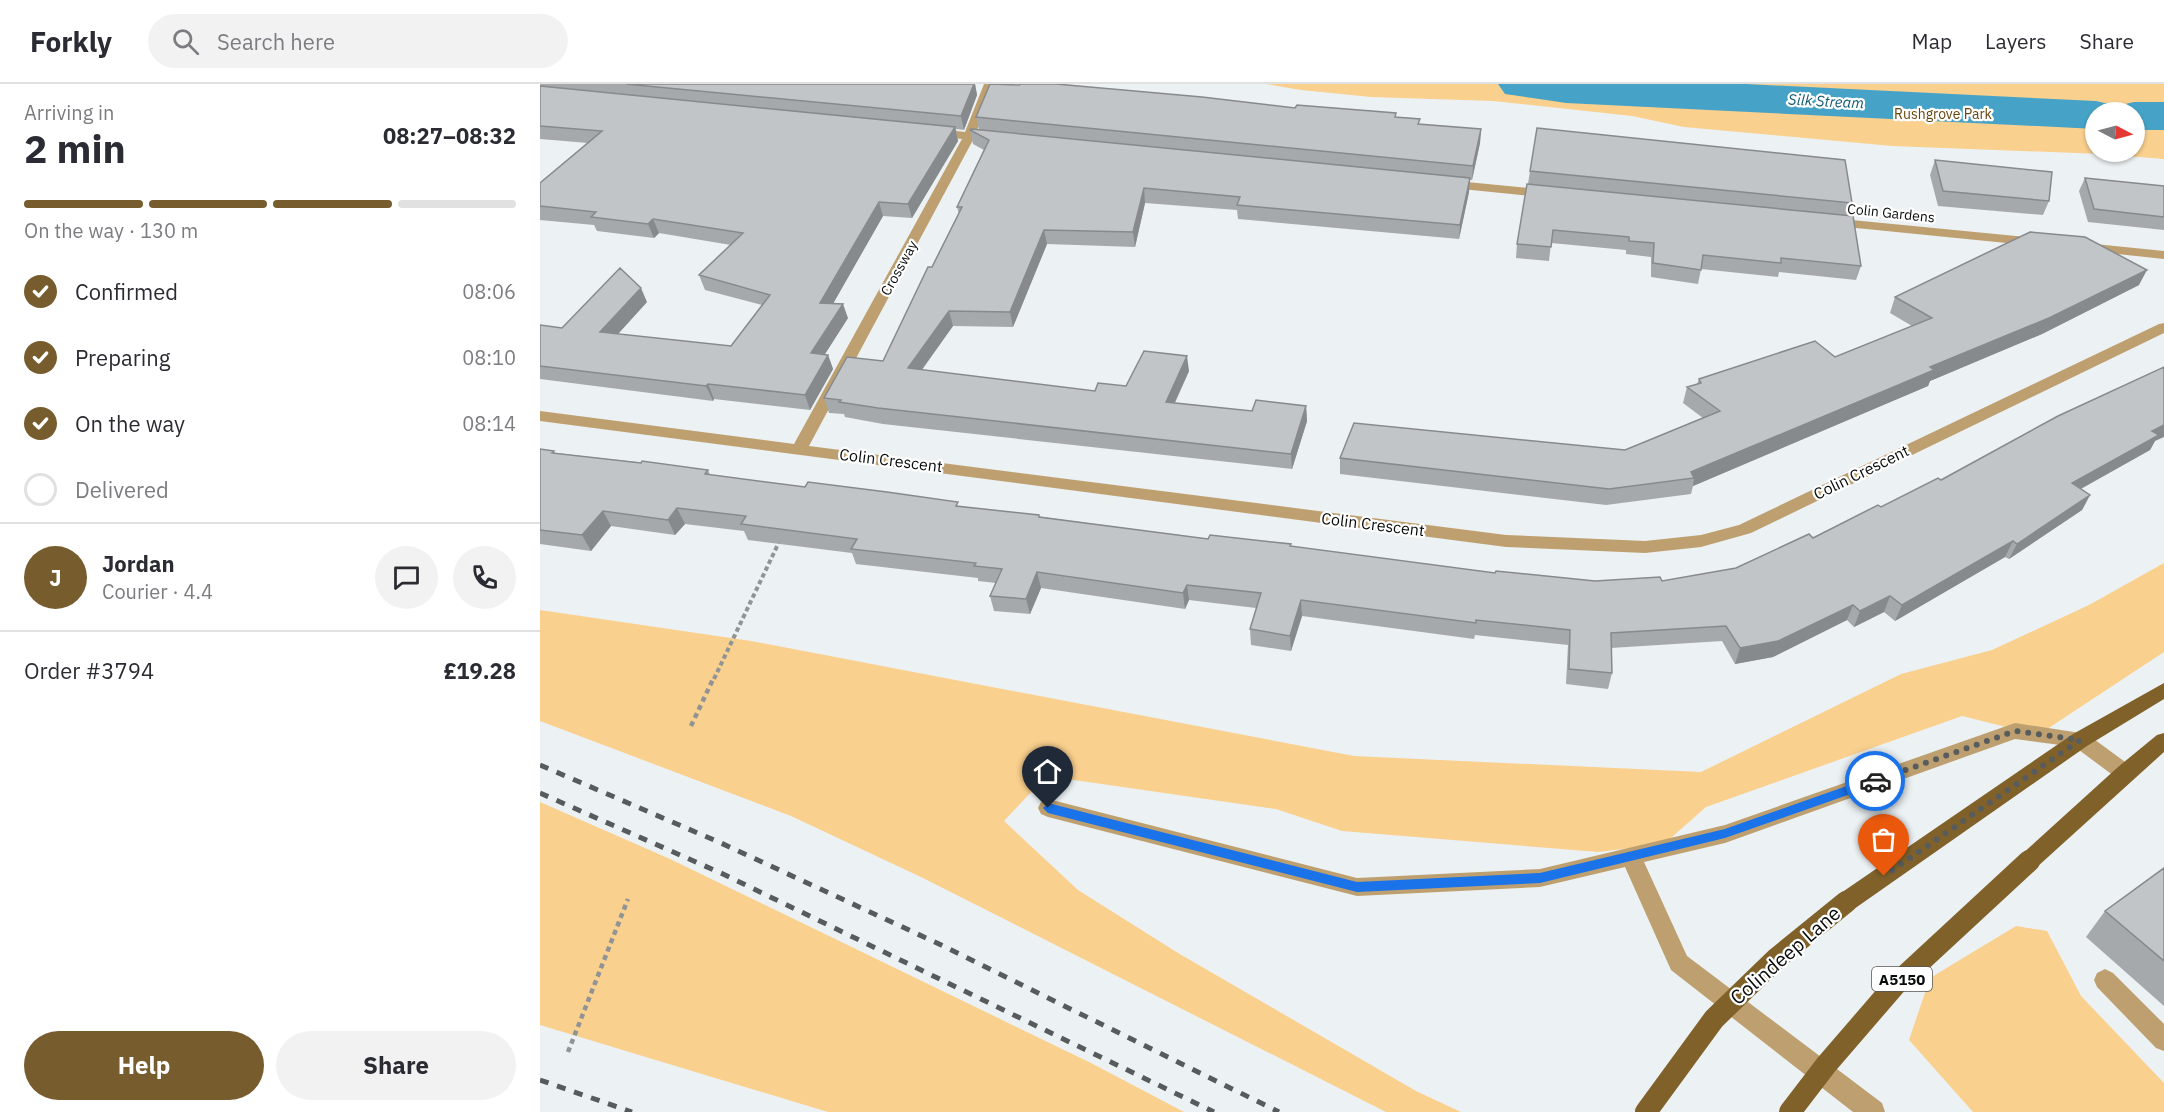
<!DOCTYPE html>
<meta charset="utf-8">
<style>
body{margin:0;font-family:"IBM Plex Sans",sans-serif;background:#f2f2f3;color:#2b2b33;height:100vh;display:flex;flex-direction:column;font-size:22px;white-space:nowrap}
*{box-sizing:border-box;margin:0}
p{font-size:20px;color:#7c7c81}
.icon{flex:none;width:33px;height:33px;fill:none;stroke:currentColor;stroke-width:2;stroke-linecap:round;stroke-linejoin:round}
.map{position:relative;flex:1;overflow:hidden}
.panel{display:flex;flex-direction:column;background:#fff;width:540px}
.panel>*{flex:none}
.needle{width:39px;rotate:96deg}
.tools{position:absolute;left:1545px;top:18px;display:grid;gap:12px}
.tools a{display:grid;place-items:center;width:60px;height:60px;border-radius:50%;background:#fff;box-shadow:0 2px 4px #0004;font-size:30px}
.pin{position:absolute;display:grid;place-items:center;width:51px;height:51px;color:#fff;margin:-62px -26px;border-radius:50% 50% 50% 0;rotate:-45deg;box-shadow:0 0 6px #0007}
.pin .icon{rotate:45deg}
.courier{position:absolute;display:grid;place-items:center;width:60px;height:60px;margin:-30px;border:4px solid #1a73e8;border-radius:50%;background:#fff;color:#222;box-shadow:0 2px 8px #0007}
.head em{font-style:normal;font-weight:700}
.head div{display:flex;flex-direction:column-reverse}
.head{display:flex;align-items:center;justify-content:space-between;height:102px;padding:0 24px}
h1{font-size:39px;font-weight:700;line-height:45px}
.bar{display:grid;grid-template-columns:repeat(4,1fr);gap:9px 6px;align-content:center;height:72px;padding:0 24px}
.bar i{height:8px;border-radius:4px;background:#e1e1e2}
.bar .active{background:#775c2e}
.bar p{grid-column:span 4}
.line{display:flex;align-items:center;gap:15px;padding:0 24px;border-top:2px solid #e1e1e2}
.line div{flex:1}
.round{display:grid;place-items:center;flex:none;width:63px;height:63px;border-radius:32px;background:#f2f2f3}
ol{padding:0 24px;list-style:none}
li{display:flex;align-items:center;gap:18px;height:66px}
li p{margin-inline-start:auto}
li .icon{padding:6px;border-radius:50%;background:#775c2e;color:#fff;stroke-width:4}
li:last-child{color:#7c7c81}
li i{width:33px;height:33px;border:3px solid #e1e1e2;border-radius:50%}
.button{display:flex;gap:12px;margin-top:auto;padding:12px 24px}
.button a{flex:1;height:69px;border-radius:36px;background:#775c2e;color:#fff;font-size:24px;font-weight:700;line-height:69px;text-align:center}
.button a+a{background:#f2f2f3;color:#2b2b33}
header{display:flex;align-items:center;gap:36px;box-sizing:border-box;height:84px;padding:0 30px;background:#fff;border-bottom:2px solid #e1e1e2}
header strong{font-size:28px}
nav{display:flex;gap:33px;margin-inline-start:auto;font-size:21px}
.search{width:420px;height:54px;background:#f2f2f3;display:flex;align-items:center;gap:15px;box-sizing:border-box;padding:0 21px;border-radius:33px;color:#7c7c81;font-size:22px}
main{display:flex;flex:1;min-height:0}
.map>svg:first-child{display:block}
.green{fill:#fad08e;fill-rule:evenodd}
.lines{fill:none;stroke-linecap:round;stroke-linejoin:round}
.river{fill:#46a3c7;fill-rule:evenodd}
.path-far1{stroke:#909495;stroke-width:4;stroke-dasharray:4.5 3;stroke-linecap:butt}
.path{stroke:#909495;stroke-width:4.5;stroke-dasharray:5 4;stroke-linecap:butt}
.lane{fill:#bea070;fill-rule:evenodd}
.street{fill:#bea070;fill-rule:evenodd}
.primary{fill:#80612a;fill-rule:evenodd}
.rail{stroke:#585b5b;stroke-width:5;stroke-dasharray:9 9;stroke-linecap:butt}
.primary-bridge{stroke:#80612a;stroke-width:22}
.wall{fill:#a6a9ac}
.shaded-wall{fill:#878a8c}
.building{fill:#c1c5c8;stroke:#878a8c;stroke-width:1.5}
.route{fill:#1a73e8}
.done{stroke:#595c5d;stroke-width:6;stroke-dasharray:0 10.8}
.labels{text-anchor:middle;dominant-baseline:central;stroke-width:4.5;stroke-linejoin:round;paint-order:stroke}
.far-park-label{font-size:14px;fill:#64470f;stroke:#fff}
.far-street-label{font-size:14px;fill:#0a0c0c;stroke:#fff}
.far-water-label{font-size:15px;font-style:italic;fill:#0d5972;stroke:#fff}
.shield{fill:#fff;stroke:#545555;stroke-width:1.5}
.shield-label{font-size:15px;font-weight:bold;fill:#0a0c0c}
.street-label{font-size:16px;fill:#0a0c0c;stroke:#fff}
.near-street-label{font-size:20px;fill:#0a0c0c;stroke:#fff}
</style>
<header>
<strong>Forkly</strong>
<div class="search"><svg class="icon" aria-label="search" viewBox="0 0 24 24"><circle cx="10" cy="10" r="6"/><path d="M15 15l6 6"/></svg>Search here</div>
<nav><a>Map</a><a>Layers</a><a>Share</a></nav>
</header>
<main>
<section class="panel">
<div class="head"><div><h1>2 min</h1><p>Arriving in</p></div><em>08:27–08:32</em></div>
<div class="bar"><i class="active"></i><i class="active"></i><i class="active"></i><i></i><p>On the way · 130 m</p></div>
<ol>
<li><svg class="icon" aria-label="check" viewBox="0 0 24 24"><path d="M5 12l5 5 9-10"/></svg>Confirmed<p>08:06</p></li>
<li><svg class="icon" aria-label="check" viewBox="0 0 24 24"><path d="M5 12l5 5 9-10"/></svg>Preparing<p>08:10</p></li>
<li><svg class="icon" aria-label="check" viewBox="0 0 24 24"><path d="M5 12l5 5 9-10"/></svg>On the way<p>08:14</p></li>
<li><i></i>Delivered</li>
</ol>
<div class="line" style="height:108px"><b class="round" style="background:#775c2e;color:#fff">J</b><div><b>Jordan</b><p>Courier · 4.4</p></div><a class="round"><svg class="icon" aria-label="chat" viewBox="0 0 24 24"><path d="M4 5h16v11H9l-5 4z"/></svg></a><a class="round"><svg class="icon" aria-label="phone" viewBox="0 0 24 24"><path d="M5 4h4l2 5-3 2q2 4 5 5l2-3 5 2v4C11 20 4 13 5 4z"/></svg></a></div>
<div class="line" style="height:78px"><div>Order #3794</div><b>£19.28</b></div>
<div class="button"><a>Help</a><a>Share</a></div>
</section>
<div class="map">
<svg width="1624" height="1028" viewBox="0 0 1624 1028">
<rect width="100%" height="100%" fill="#ecf1f3"/>
<!-- green -->
<path class="green" d="M726 0H1624V75L1562 70 1352 62 1144 43 1092 32 953 17 831 13 761 6ZM1556 28H1594V68H1556Z
M1624 479V568L1498 651 1422 632 1166 723 1124 760 1058 768 802 747 736 725 506 692 464 737 538 806 638 869 876 1007 921 1028H846L383 794 251 732 0 637V526L211 557 814 672 1161 688 1361 590 1452 566 1549 521Z
M0 718 130 775 551 979 644 1028H288L0 941Z
M1476 842 1507 847 1541 912 1624 999V1028H1433L1369 956 1390 894Z"/>
<g class="lines">
<!-- river -->
<path class="river" d="M958 0H1206L1556 17 1573 21 1575 25 1577 22 1594 18H1624V46H1594V28H1556V45L1026 19 965 10Z"/>
<!-- path-far1 -->
<path class="path-far1" d="M174 595 240 456"/>
<!-- path -->
<path class="path" d="M151 642 174 593
M28 968 88 815"/>
<!-- lane -->
<path class="lane" d="M1475 639 1547 650 1592 683 1595 689 1592 695 1585 697 1578 695 1535 663 1475 655 1185 759 1104 778 1147 872 1342 1019 1345 1028H1313L1131 886 1085 783 1000 803 817 812 508 733 501 730 498 724 501 718 508 715 817 794 1000 785 1185 741Z
M1565 885 1573 889 1624 940V967L1616 964 1557 903 1554 896 1557 889Z"/>
<!-- street -->
<path class="street" d="M444 0H456L436 49 455 51 461 55 455 59 433 56 269 362 966 451 1105 457 1161 451 1199 441 1619 240 1624 239V249L1211 449 1161 463 1105 469 966 463 0 337V327L254 360 422 55 393 52 387 48 393 44 425 48Z
M906 96 1010 106 1016 110 1010 114 902 103 900 100 902 97Z
M1291 134 1497 154 1504 158 1497 162 1286 141 1284 138 1286 135Z
M1545 159 1624 167V175L1540 166 1538 163 1540 160Z"/>
<!-- primary -->
<path class="primary" d="M1624 599V615L1547 662 1314 825 1306 828 1298 825 1295 818 1298 811 1533 650Z
M1624 649V668L1497 783 1489 786 1481 783 1478 777 1481 771 1578 683 1617 651Z"/>
<!-- rail -->
<path class="rail" d="M0 681 181 759 397 859 739 1028
M0 709 183 790 674 1028
M0 996 92 1028"/>
<!-- primary-bridge -->
<path class="primary-bridge" d="M1106 1028 1174 935 1237 874 1306 818
M1250 1028 1286 981 1355 901 1489 777"/>
</g>
<!-- wall -->
<path class="wall" d="M0 0H435L437 11 424 46 416 45 418 57 372 134 343 132 293 219 308 234 285 270 288 271 293 285 270 326 174 315 173 317 0 295V241L22 244 107 218 78 250 191 262 222 221 165 206 159 191 191 161 119 149 114 154 57 147 54 141 0 136V99L48 59 0 55Z
M755 24 856 29V33L879 40 941 45 940 59 932 96H930L929 108 919 155 698 135 697 126 605 119 595 163 507 160 473 243 413 242 382 286 555 307 586 302 649 287 635 319 712 327 766 322 767 337 752 385 343 340 305 333 304 330 289 329 284 314 343 277 392 183 419 130 417 123 444 66 433 60 430 46 439 45 436 33Z
M1395 76 1509 117 1503 131 1398 122 1390 91Z
M990 87 1312 119 1308 132 1321 182 1316 196 1239 188 1238 193 1161 185 1158 200 1111 193V173L1086 170V166L1011 159 1009 177 976 174 977 160 988 100Z
M1545 94 1624 102V146L1548 138 1539 107Z
M1599 201 1502 250 1390 297 1388 302 1153 402 1151 410 1066 421 800 390V374L1085 366 1163 334 1143 319 1147 303 1157 300 1159 295 1295 273 1372 242 1350 229 1355 213Z
M1615 357 1610 366 1541 405 1550 411 1542 426 1469 475 1465 473 1355 537 1344 528 1314 543 1307 536 1233 573 1195 580 1182 557 1071 564 1072 589 1068 605 1026 600 1028 561 935 551 934 555 762 532 751 567 711 561 710 545 716 524 649 516 645 525 501 504 490 530 454 527 450 512 456 499 438 497V494L316 480 312 469 208 456 204 447 145 440 135 451 71 442 51 467 0 460V365L14 367 15 369 168 386 170 391 419 422 668 455 751 462 955 489 1055 497H1122L1196 484 1273 454 1401 396Z
M1624 784V922L1546 853 1565 827Z"/>
<!-- shaded-wall -->
<path class="shaded-wall" d="M434 0H435L437 11 424 46 421 32Z
M415 43 418 57 372 134 368 120Z
M941 45 940 59 932 96 933 82Z
M930 94 929 108 919 155 920 141Z
M604 104 605 119 595 163 593 148Z
M339 118 343 132 285 234 280 219Z
M113 135 119 149 114 154 108 140Z
M504 146 507 160 473 243 470 228Z
M1607 186 1599 201 1502 250 1390 297 1388 302 1153 402 1154 394 1151 388Z
M101 204 107 218 67 262 60 248Z
M303 220 308 234 276 284 271 269Z
M409 227 413 242 372 299 368 284Z
M288 271 293 285 270 326 265 311Z
M647 272 649 287 628 333 626 318Z
M168 300 174 315 173 317 166 302Z
M766 322 767 337 752 385 751 370Z
M1624 341V353L1615 357 1610 366 1524 414 1532 399 1612 347Z
M1550 411 1542 426 1469 475 1477 460Z
M137 424 145 440 135 451 128 436Z
M63 427 71 442 51 467 42 451Z
M1473 457 1465 473 1355 537 1362 521Z
M497 488 501 504 490 530 486 515Z
M647 501 649 516 645 525 643 509Z
M1350 512 1344 528 1314 543 1320 527Z
M761 516 762 532 751 567 750 552Z
M1313 521 1307 536 1233 573 1195 580 1200 564Z"/>
<!-- building -->
<path class="building" d="M86 0H434L421 32Z
M450 0 479 1 481 0H516L662 13 755 24 757 21 856 29 855 33 880 35 878 40 941 45 933 82 436 33Z
M0 2 415 43 368 120 339 118 280 219 303 220 271 269 288 271 265 311 168 300 166 302 0 282V241L22 244 80 184 101 204 60 248 191 262 230 211 159 191 203 149 113 135 108 140 51 133 56 128 0 122V99L62 47 0 42Z
M997 44 1305 76 1312 119 990 87Z
M431 45 930 94 920 141 697 121 700 113 604 104 593 148 504 146 470 228 409 227 368 284 555 307 558 299 586 302 604 267 647 272 626 318 712 327 716 316 766 322 751 370 338 324 299 318 301 316 284 314 307 273 343 277 388 183H392L422 123H417L449 56 430 46Z
M1395 76 1512 88 1509 117 1403 107Z
M1545 94 1624 102V133L1554 125Z
M987 100 1313 132 1321 182 1241 174V179L1163 171 1161 186 1113 179 1114 159 1089 157V153L1013 146 1011 163 977 160Z
M1490 148 1545 153 1607 186 1509 234 1390 283 1394 286 1151 388 1154 394 1069 405 800 374 814 339 1085 366 1180 327 1147 303 1161 299 1159 295 1275 257 1295 273 1392 234 1355 213Z
M1624 283V341L1612 347 1619 351 1532 399 1550 411 1477 460 1473 457 1362 521 1350 512 1320 527 1313 521 1238 557 1200 564 1186 542 1071 549 1072 589 1029 585 1030 546 936 536V539L761 516 750 552 710 545 721 509 647 501 643 509 497 488 486 515 450 512 462 485 434 482 436 479 311 465 317 455 201 440 206 432 137 424 128 436 63 427 42 451 0 446V365L14 367 12 369 101 379 102 377 168 386 165 390 265 403 268 398 347 408 418 418 416 422 499 431V433L668 455 670 451 751 460 750 462 955 489 956 487 1055 497 1120 493 1122 497 1196 484 1269 450 1273 454 1338 421 1341 423 1398 394 1401 396 1518 332Z
M1624 784V877L1565 827Z"/>
<!-- route -->
<path class="route" d="M1335 692 1341 697 1339 700 1185 754 1000 799 817 808 508 729 503 724 508 719 817 798 1000 789 1185 745Z"/>
<g class="lines">
<!-- done -->
<path class="done" d="M1335 697 1475 647 1540 656 1344 792"/>
</g>
<g class="labels">
<!-- far-park labels -->
<g class="far-park-label">
<text x="1403" y="30">Rushgrove Park</text>
</g>
<!-- far-street labels -->
<g class="far-street-label">
<text transform="translate(1351 129) rotate(6)">Colin Gardens</text>
<text transform="translate(359 184) rotate(-61)">Crossway</text>
</g>
<!-- far-water labels -->
<g class="far-water-label">
<text transform="translate(1286 17) rotate(3)">Silk Stream</text>
</g>
<!-- shield labels -->
<rect class="shield" x="1332" y="883" width="60" height="24" rx="4.5"/>
<g class="shield-label">
<text x="1362" y="895">A5150</text>
</g>
<!-- street labels -->
<g class="street-label">
<text transform="translate(351 376) rotate(7)">Colin Crescent</text>
<text transform="translate(1321 388) rotate(-26)">Colin Crescent</text>
<text transform="translate(833 440) rotate(7)">Colin Crescent</text>
</g>
<!-- near-street labels -->
<g class="near-street-label">
<text transform="translate(1245 871) rotate(-41)">Colindeep Lane</text>
</g>
</g>
</svg>
<div class="tools">
<a><svg class="needle" viewBox="-14 -14 28 28"><path d="M0-13l5 13h-10z" fill="#e53935"/><path d="M0 13l5-13h-10z" fill="#7c7c81"/></svg></a>
</div>
<div class="pin" style="left:1344px;top:792px;background:#ea580c"><svg class="icon" aria-label="bag" viewBox="0 0 24 24"><path d="M5 8h14l-1 12H6zM9 8a3 3 0 0 1 6 0"/></svg></div>
<div class="pin" style="left:508px;top:724px;background:#1f2937"><svg class="icon" aria-label="home" viewBox="0 0 24 24"><path d="M3 11l9-7 9 7M6 9v11h12V9"/></svg></div>
<div class="courier" style="left:1335px;top:697px"><svg class="icon" aria-label="car" viewBox="0 0 24 24"><path d="M5 17H2v-5l4-1 3-4h7l3 4 3 1v5h-3M9 17h6M6 11h13"/><circle cx="7" cy="17" r="2"/><circle cx="17" cy="17" r="2"/></svg></div>
</div>
</main>
